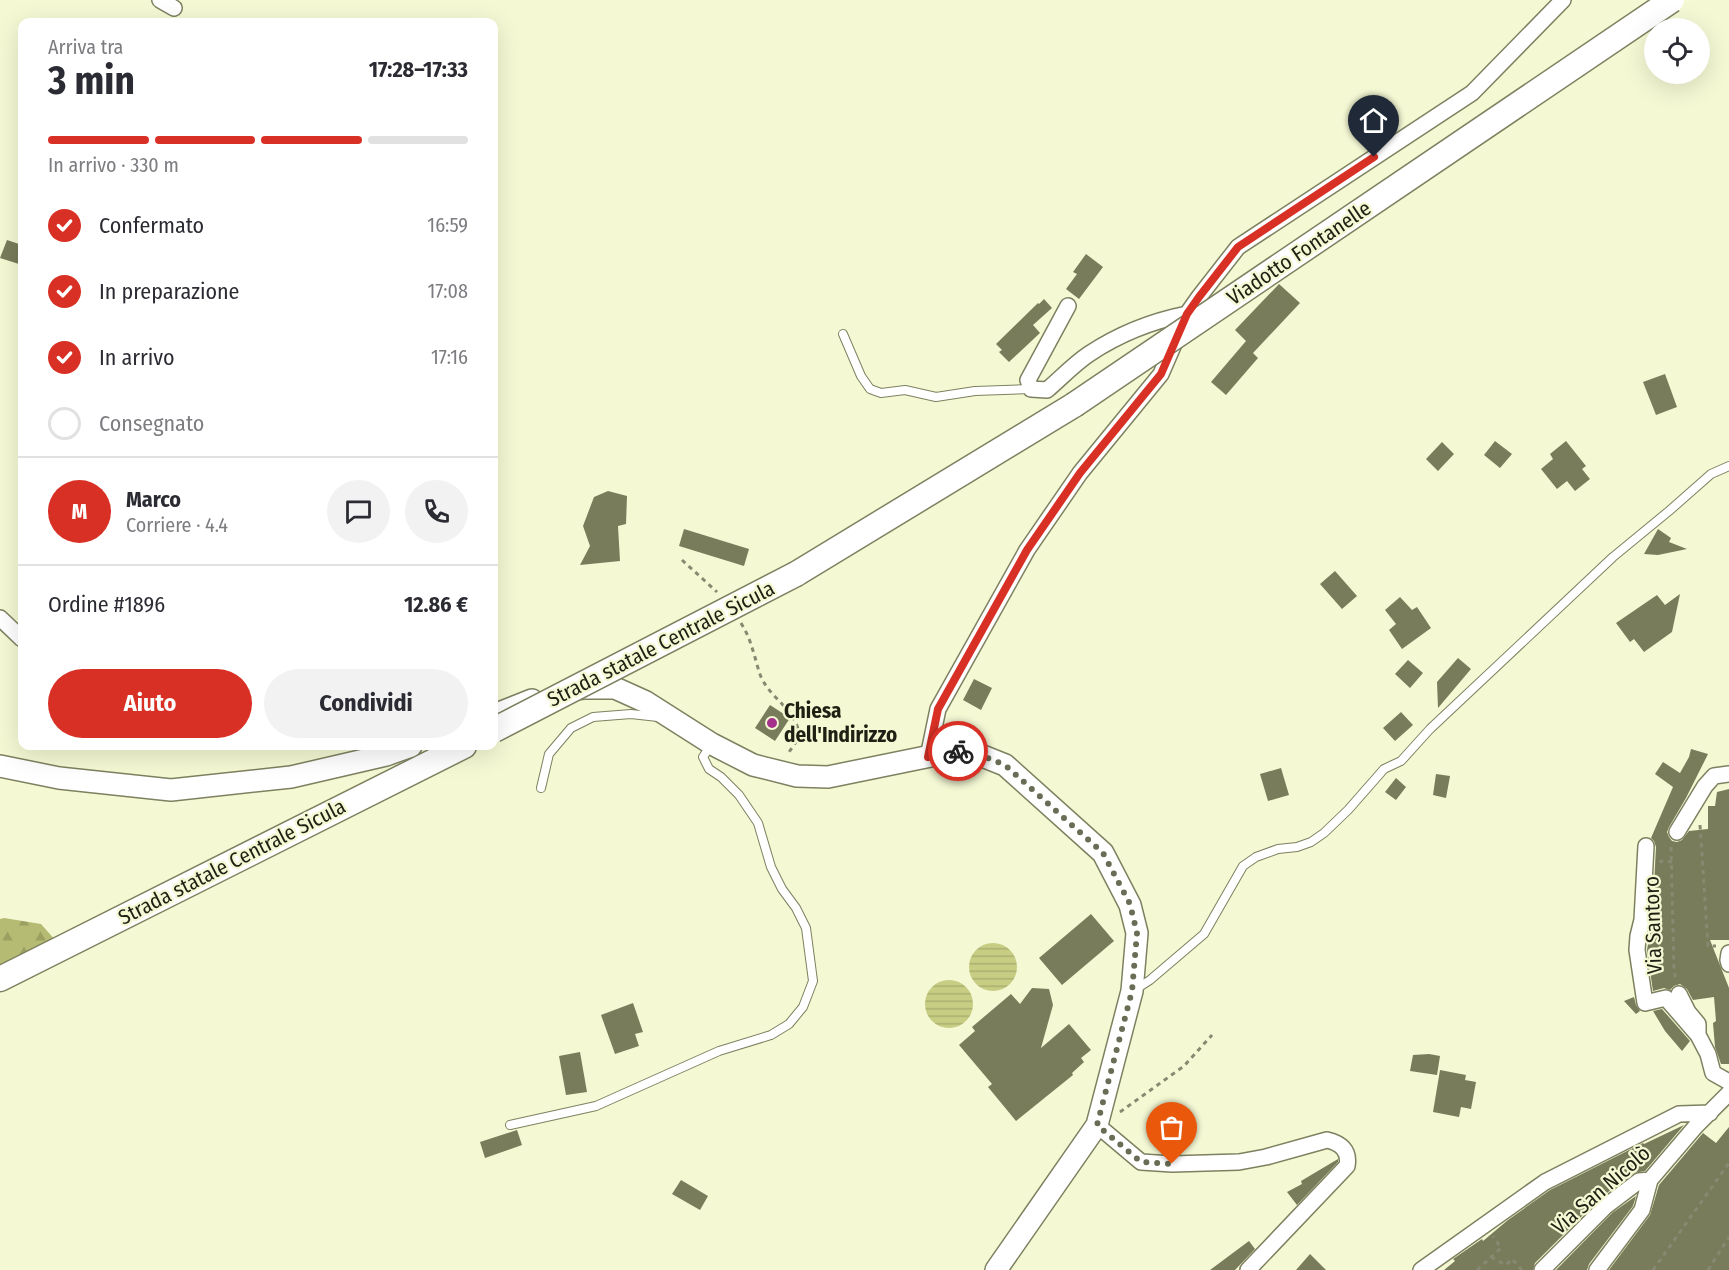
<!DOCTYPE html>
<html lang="it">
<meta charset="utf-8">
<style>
body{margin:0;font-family:"Fira Sans Condensed",sans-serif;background:#f2f2f3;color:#2b2b33;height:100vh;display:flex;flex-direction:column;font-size:22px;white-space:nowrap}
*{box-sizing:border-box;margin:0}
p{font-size:20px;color:#7c7c81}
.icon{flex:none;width:33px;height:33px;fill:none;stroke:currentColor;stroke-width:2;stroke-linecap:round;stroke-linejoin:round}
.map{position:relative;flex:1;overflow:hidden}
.drawer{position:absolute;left:18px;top:18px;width:480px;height:732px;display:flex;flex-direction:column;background:#fff;border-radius:12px;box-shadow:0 6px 24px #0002}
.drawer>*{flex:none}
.controls{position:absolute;left:1644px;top:18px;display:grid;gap:12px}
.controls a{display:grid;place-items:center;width:66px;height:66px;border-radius:50%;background:#fff;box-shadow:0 6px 24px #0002;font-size:30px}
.pin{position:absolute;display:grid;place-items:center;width:51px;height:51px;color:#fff;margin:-62px -26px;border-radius:50% 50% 50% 0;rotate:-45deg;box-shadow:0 0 6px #0007}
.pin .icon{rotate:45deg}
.courier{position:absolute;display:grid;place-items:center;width:60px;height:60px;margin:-30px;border:4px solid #d93025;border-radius:50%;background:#fff;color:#222;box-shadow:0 2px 8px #0007}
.overview em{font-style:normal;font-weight:700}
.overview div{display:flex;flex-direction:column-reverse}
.overview{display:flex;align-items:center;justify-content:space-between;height:102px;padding:0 30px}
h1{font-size:39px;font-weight:700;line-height:45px}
.bar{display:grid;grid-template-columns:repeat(4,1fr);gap:9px 6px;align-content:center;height:72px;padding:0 30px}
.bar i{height:8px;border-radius:4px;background:#e1e1e2}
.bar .selected{background:#d93025}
.bar p{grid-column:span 4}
.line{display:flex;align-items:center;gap:15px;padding:0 30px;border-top:2px solid #e1e1e2}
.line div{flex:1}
.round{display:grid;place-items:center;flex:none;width:63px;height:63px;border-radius:32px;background:#f2f2f3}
ol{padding:0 30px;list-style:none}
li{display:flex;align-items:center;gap:18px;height:66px}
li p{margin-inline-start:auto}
li .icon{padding:6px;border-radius:50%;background:#d93025;color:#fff;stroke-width:4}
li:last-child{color:#7c7c81}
li i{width:33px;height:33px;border:3px solid #e1e1e2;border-radius:50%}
.button{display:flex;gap:12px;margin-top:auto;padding:12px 30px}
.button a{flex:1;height:69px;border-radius:36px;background:#d93025;color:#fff;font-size:24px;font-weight:700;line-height:69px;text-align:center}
.button a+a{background:#f2f2f3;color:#2b2b33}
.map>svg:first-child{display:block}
.forest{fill:url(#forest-firs)}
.water{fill:url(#water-rules)}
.building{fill:#787c5a}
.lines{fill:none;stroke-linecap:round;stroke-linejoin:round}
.service-casing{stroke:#7e8160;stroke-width:10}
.minor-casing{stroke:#7e8160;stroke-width:18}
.secondary-casing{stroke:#7e8160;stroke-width:24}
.primary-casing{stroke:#7e8160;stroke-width:27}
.path{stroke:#878971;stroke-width:3;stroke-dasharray:4.5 4.5;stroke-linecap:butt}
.service{stroke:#fff;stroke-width:8}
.minor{stroke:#fff;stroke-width:15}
.secondary{stroke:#fff;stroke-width:21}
.primary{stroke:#fff;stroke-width:24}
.primary-bridge-casing{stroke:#7e8160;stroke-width:27;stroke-linecap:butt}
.primary-bridge{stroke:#fff;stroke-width:24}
.done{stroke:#6a6c56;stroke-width:6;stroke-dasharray:0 10.8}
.route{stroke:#d93025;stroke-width:8}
.poi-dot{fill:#a4318c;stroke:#f4f8d3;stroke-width:2}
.labels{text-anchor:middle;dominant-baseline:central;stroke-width:4.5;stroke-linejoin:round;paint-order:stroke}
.street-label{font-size:21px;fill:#1f2013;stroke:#f4f8d3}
.poi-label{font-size:21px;font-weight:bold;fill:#1f2013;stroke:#f4f8d3;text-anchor:start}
</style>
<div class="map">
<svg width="1729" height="1270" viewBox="0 0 1729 1270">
<defs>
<pattern id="forest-firs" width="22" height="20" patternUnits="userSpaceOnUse" patternTransform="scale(1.5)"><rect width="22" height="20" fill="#b5bb72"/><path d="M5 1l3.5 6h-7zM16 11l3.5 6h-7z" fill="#9ba062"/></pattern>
<pattern id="water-rules" width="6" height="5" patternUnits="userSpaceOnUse" patternTransform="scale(1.5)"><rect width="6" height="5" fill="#c7cd83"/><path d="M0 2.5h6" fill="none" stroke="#aab070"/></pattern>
</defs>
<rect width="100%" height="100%" fill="#f4f8d3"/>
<!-- forest -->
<path class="forest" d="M4 918 41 924 56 941 0 966V919Z"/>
<!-- water -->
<path class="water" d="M969 967a24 24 0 1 1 48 0a24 24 0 1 1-48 0Z
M925 1004a24 24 0 1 1 48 0a24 24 0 1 1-48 0Z"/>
<!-- building -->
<path class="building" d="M7 240 22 245V265L0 258Z
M1086 254 1103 267 1079 299 1066 289 1077 274 1073 272Z
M1279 284 1300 303 1253 353 1258 358 1226 395 1211 382 1246 341 1235 330Z
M1044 299 1052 308 1033 325 1040 333 1009 362 999 352 1002 350 996 344 1038 303 1039 304Z
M1665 374 1677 407 1656 415 1643 382Z
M1495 441 1512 454 1500 468 1484 455Z
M1566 441 1586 466 1582 469 1590 479 1575 491 1567 481 1557 489 1541 469 1553 459 1550 454Z
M1442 442 1454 454 1438 471 1426 459Z
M608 491 627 496 626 524 618 526 620 561 580 565 590 546 583 526 594 497Z
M684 529 749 549 744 566 679 546Z
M1658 529 1671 538 1669 542 1687 549 1658 555 1644 554Z
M1335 571 1357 596 1342 609 1320 584Z
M1680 594 1672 632 1644 652 1634 639 1630 642 1616 623 1657 595 1665 605Z
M1400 597 1412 610 1417 607 1431 628 1402 649 1389 630 1396 624 1385 610Z
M1458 658 1471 669 1438 708 1437 682Z
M1408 660 1423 673 1410 688 1395 674Z
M974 679 992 688 981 710 963 700Z
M770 705 790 718 775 741 755 728Z
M1401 712 1413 725 1395 741 1383 728Z
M1691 749 1708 754 1686 798 1669 827 1667 832 1669 837 1672 841 1677 842 1682 840 1689 831 1708 829V806H1715L1717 792 1729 789V940H1710L1729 988V1064H1721L1715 1047 1713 1023 1716 1021 1714 997 1693 1000 1687 989 1680 984 1674 986 1670 990 1664 988 1653 991 1647 950 1652 921 1656 847 1654 841 1651 838 1673 787 1655 774 1663 762 1680 773 1689 757Z
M1281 768 1289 795 1268 801 1260 774Z
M1436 774 1450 776 1446 798 1433 795Z
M1396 778 1406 787 1396 800 1385 792Z
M1091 914 1114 941 1062 985 1039 958Z
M1032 988 1049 989 1053 1005 1041 1048 1069 1024 1091 1050 1081 1058 1084 1062 1072 1073 1073 1075 1016 1121 988 1087 992 1084 959 1045 975 1031 972 1027 1011 994 1020 1004Z
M1634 997 1636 1005 1640 1011 1636 1014 1624 1001Z
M633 1003 643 1032 635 1034 639 1046 615 1054 601 1015Z
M1662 1009 1690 1041 1682 1051 1665 1031 1653 1011Z
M580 1052 587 1092 566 1095 559 1056Z
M1429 1054 1440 1056 1437 1075 1410 1071 1413 1055Z
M1440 1070 1466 1075 1465 1080 1476 1082 1471 1109 1461 1107 1459 1117 1433 1112Z
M1684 1125 1645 1171 1633 1173 1599 1199 1535 1263 1533 1270H1444L1455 1261 1453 1259 1482 1239 1483 1241 1508 1220 1550 1190 1643 1143 1644 1144Z
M1729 1127V1270H1609L1650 1215 1659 1185 1703 1133 1716 1143Z
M517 1130 522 1145 485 1158 480 1142Z
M1338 1159V1162L1297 1205 1287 1192 1302 1184 1301 1181Z
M681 1180 708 1196 700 1210 672 1194Z
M1636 1196 1633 1206 1589 1264 1587 1270H1556L1612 1213Z
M1249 1241 1255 1249 1235 1270H1210Z
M1310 1254 1326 1270H1296Z"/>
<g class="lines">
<!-- service casing -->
<g class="service-casing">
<path id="service" d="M843 334 861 376 870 389 881 393 905 390 936 397 975 391 1031 389
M541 788 549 754 571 728 593 717 631 714 658 717
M1136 989 1150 980 1204 934 1243 866 1256 857 1278 849 1297 847 1311 842 1324 833 1348 810 1384 769 1401 761 1430 729 1613 557 1669 511 1711 474 1729 466
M510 1125 596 1106 719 1051 771 1035 789 1024 803 1007 813 981 806 928 796 908 782 889 771 867 758 823 739 795 721 777 709 769 703 757 711 745"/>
</g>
<!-- minor casing -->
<g class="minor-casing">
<path id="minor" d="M160 0 174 8
M1068 306 1028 380 1031 389 1047 390C1061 378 1074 364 1089 354 1119 334 1152 321 1187 314
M0 618 22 639
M928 757 938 709 1027 550 1080 473 1161 374 1187 314 1199 297 1238 247 1472 93 1563 0
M1677 832 1705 786 1714 776 1729 774
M1646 846 1642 920 1638 936 1637 950 1645 1003 1666 998 1698 1035
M1729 953 1728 960 1729 964
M1679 994 1688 1012 1698 1024V1035L1708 1054 1713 1073 1729 1082
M1097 1125 1141 1162 1172 1164 1239 1162 1266 1157 1327 1140C1340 1143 1350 1150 1347 1166L1248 1270
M1421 1270 1545 1182 1679 1114 1710 1113
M1542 1270 1606 1206 1639 1181 1650 1180 1696 1126 1729 1093
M1597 1270 1642 1210 1650 1180"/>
</g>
<!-- secondary casing -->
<g class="secondary-casing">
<path id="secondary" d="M574 689 584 688H615L646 702 712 744 753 765 797 776 828 777 965 749 1005 765 1103 853 1130 905 1137 933 1132 991 1097 1125 996 1270
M494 715 532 700
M0 766 59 778 171 790 291 777 386 755 411 746"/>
</g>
<!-- primary casing -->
<g class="primary-casing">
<path id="primary" d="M796 574 1074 405
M0 979 464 746"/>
</g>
<!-- path -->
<path class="path" d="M682 560 717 592
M741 623C745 630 749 637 751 645 755 655 757 667 761 677 773 702 794 706 800 736L787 755
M1700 825 1708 946H1716
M1671 847 1674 970 1676 981
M1660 863 1661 861 1672 862
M1120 1112 1184 1066 1212 1035
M1491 1257 1506 1265 1512 1259 1522 1270
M1477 1270 1501 1248 1493 1236
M1653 1270 1729 1163
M1708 1270 1729 1237"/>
<!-- service -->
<use href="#service" class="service"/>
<!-- minor -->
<use href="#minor" class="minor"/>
<!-- secondary -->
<use href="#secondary" class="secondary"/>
<!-- primary -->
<use href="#primary" class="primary"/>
<!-- primary-bridge casing -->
<g class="primary-bridge-casing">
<path id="primary-bridge" d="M1074 405 1672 0
M494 730 796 574"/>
</g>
<!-- primary-bridge -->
<use href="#primary-bridge" class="primary-bridge"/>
</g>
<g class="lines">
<!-- done -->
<path class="done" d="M958 751 965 749 1005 765 1103 853 1130 904 1137 933 1132 991 1097 1125 1141 1162 1172 1164"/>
<!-- route -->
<path class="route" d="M958 751 928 757 938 709 1027 550 1080 473 1161 374 1187 314 1199 297 1238 247 1374 157"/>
</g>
<!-- markers -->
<circle class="poi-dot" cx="772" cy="723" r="6"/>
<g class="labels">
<!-- street labels -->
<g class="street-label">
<text transform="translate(1299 253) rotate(-34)">Viadotto Fontanelle</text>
<text transform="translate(661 644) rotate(-27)">Strada statale Centrale Sicula</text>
<text transform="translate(232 862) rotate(-27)">Strada statale Centrale Sicula</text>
<text transform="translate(1653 925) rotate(-92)">Via Santoro</text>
<text transform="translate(1601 1190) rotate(-41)">Via San Nicolò</text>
</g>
<!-- poi labels -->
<g class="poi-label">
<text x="784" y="711">Chiesa<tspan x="784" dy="24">dell'Indirizzo</tspan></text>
</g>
</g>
</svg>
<div class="controls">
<a><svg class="icon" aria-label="locate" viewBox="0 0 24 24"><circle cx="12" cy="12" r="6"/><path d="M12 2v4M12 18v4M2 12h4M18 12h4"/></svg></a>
</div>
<div class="pin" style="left:1172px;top:1164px;background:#ea580c"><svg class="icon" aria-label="bag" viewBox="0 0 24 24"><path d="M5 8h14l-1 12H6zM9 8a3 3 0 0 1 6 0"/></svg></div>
<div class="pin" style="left:1374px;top:157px;background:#1f2937"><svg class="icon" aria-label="home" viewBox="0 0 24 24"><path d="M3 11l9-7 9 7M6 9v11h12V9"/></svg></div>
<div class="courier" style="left:958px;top:751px"><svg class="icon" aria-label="bike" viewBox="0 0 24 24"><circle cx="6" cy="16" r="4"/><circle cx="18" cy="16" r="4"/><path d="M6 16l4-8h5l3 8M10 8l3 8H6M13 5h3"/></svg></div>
<section class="drawer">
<div class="overview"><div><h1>3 min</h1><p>Arriva tra</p></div><em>17:28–17:33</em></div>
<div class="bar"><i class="selected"></i><i class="selected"></i><i class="selected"></i><i></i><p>In arrivo · 330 m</p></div>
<ol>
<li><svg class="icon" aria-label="check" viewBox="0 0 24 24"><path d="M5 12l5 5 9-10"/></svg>Confermato<p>16:59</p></li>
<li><svg class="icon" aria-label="check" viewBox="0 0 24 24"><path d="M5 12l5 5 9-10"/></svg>In preparazione<p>17:08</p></li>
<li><svg class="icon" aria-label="check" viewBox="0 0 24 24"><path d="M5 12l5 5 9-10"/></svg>In arrivo<p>17:16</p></li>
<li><i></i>Consegnato</li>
</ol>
<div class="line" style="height:108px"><b class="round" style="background:#d93025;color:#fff">M</b><div><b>Marco</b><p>Corriere · 4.4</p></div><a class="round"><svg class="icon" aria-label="chat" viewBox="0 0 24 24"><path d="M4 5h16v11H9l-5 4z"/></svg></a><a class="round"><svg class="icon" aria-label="phone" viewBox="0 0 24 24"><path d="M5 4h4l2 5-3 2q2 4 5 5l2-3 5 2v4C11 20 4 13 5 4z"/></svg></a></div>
<div class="line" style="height:78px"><div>Ordine #1896</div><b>12.86 €</b></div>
<div class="button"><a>Aiuto</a><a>Condividi</a></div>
</section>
</div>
